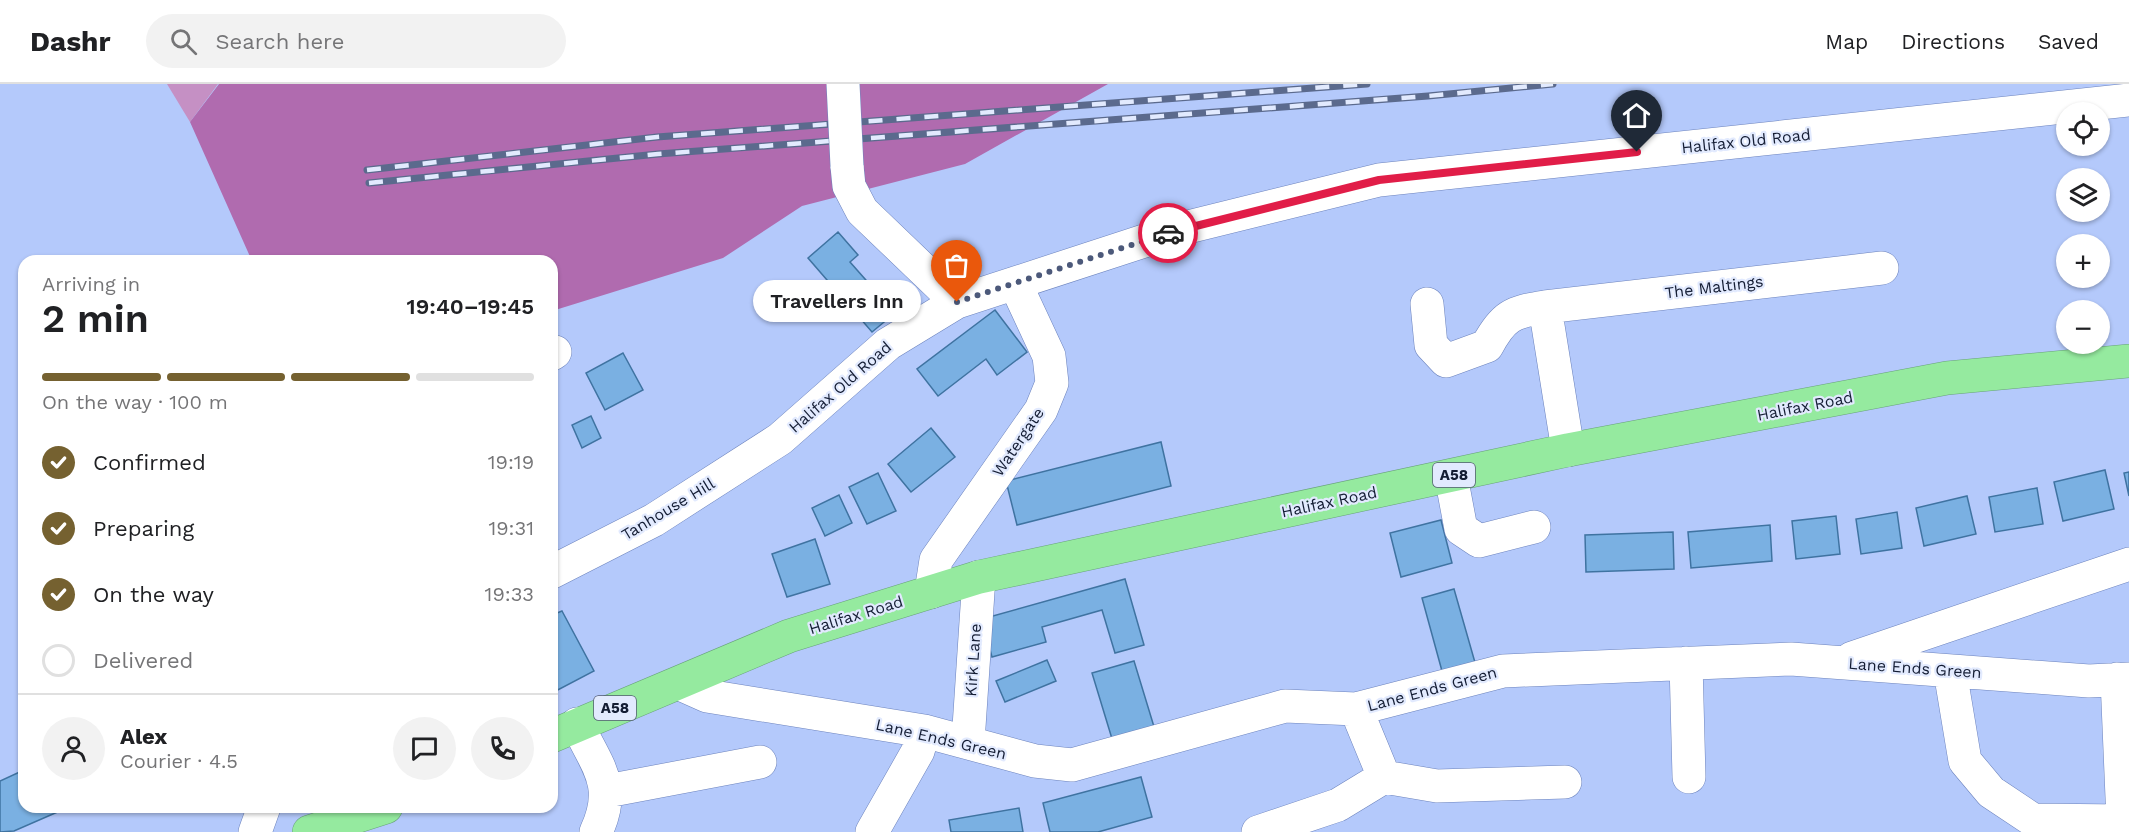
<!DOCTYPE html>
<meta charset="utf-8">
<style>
body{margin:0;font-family:"Work Sans",sans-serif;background:#f2f2f2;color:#202124;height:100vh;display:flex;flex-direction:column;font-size:22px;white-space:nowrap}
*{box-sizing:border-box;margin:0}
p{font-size:20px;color:#757577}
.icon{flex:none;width:33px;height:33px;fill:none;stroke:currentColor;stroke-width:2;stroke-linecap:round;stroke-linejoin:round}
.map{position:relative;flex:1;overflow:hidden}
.panel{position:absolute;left:18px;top:171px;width:540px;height:558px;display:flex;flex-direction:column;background:#fff;border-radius:18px;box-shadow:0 2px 4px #0004}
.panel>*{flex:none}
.tools{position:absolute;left:2056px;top:18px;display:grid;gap:12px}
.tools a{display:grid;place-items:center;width:54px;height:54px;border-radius:50%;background:#fff;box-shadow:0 2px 4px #0004;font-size:30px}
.pin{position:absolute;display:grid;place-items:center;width:51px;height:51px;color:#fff;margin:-62px -26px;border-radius:50% 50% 50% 0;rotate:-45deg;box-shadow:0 0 6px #0007}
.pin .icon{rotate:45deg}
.courier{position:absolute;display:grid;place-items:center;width:60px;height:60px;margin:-30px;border:4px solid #e11d48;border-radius:50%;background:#fff;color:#222;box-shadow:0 2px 8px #0007}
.bubble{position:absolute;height:42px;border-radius:21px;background:#fff;box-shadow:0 2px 4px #0004;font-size:20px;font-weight:600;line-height:42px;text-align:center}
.summary em{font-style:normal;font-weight:600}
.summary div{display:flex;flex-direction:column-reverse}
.summary{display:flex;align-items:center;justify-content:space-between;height:102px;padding:0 24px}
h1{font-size:39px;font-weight:600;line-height:45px}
.bar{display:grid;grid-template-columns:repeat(4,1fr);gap:9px 6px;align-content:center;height:72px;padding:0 24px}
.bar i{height:8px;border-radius:4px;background:#e0e0e0}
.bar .selected{background:#756130}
.bar p{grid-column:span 4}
.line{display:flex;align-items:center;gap:15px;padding:0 24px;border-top:2px solid #e0e0e0}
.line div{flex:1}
.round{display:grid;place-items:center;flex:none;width:63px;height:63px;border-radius:32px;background:#f2f2f2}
ol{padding:0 24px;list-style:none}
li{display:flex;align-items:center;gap:18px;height:66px}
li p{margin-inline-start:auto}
li .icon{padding:6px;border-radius:50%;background:#756130;color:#fff;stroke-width:4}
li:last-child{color:#757577}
li i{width:33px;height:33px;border:3px solid #e0e0e0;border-radius:50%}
header{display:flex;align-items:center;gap:36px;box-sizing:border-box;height:84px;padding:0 30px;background:#fff;border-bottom:2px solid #e0e0e0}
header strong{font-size:28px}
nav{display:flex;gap:33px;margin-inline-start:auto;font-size:21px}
.search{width:420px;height:54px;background:#f2f2f2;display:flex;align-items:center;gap:15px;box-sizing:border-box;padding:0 21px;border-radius:33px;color:#757577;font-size:22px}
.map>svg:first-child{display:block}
.green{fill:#c590c4}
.forest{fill:#b06baf}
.building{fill:#7ab0e2;stroke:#3f73a1;stroke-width:1.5}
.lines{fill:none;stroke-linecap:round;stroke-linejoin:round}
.minor-casing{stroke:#6c83bd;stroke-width:34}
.highway-casing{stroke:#68a27a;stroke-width:34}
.minor{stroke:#fff;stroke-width:33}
.highway{stroke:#95ea9f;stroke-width:33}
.rail-casing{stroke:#5b6a8d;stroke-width:7}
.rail{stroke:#e2eafe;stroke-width:4.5;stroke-dasharray:14;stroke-linecap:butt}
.minor-bridge-casing{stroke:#6c83bd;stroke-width:34;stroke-linecap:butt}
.minor-bridge{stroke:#fff;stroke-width:33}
.done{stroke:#4c597a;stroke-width:6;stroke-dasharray:0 10.8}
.route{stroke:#e11d48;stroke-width:8}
.labels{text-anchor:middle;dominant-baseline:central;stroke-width:4.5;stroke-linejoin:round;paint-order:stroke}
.shield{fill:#e2eafe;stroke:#525a71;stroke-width:1.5}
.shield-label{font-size:15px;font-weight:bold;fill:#141d34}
.street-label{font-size:16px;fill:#141d34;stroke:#e2eafe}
</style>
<header>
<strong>Dashr</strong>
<div class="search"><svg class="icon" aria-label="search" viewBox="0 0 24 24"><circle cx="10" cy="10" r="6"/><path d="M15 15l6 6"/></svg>Search here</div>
<nav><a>Map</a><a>Directions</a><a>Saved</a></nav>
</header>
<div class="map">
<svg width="2129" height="748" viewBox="0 0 2129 748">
<rect width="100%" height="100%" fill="#b4c9fb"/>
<!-- green -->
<path class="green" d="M167 0H218L190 38Z"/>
<!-- forest -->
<path class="forest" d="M219 0H1108L965 80 802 122 723 174 552 227V177H252L190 38Z"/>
<!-- building -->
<path class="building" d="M838 148 858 171 850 178 895 229 872 248 808 174Z
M995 226 1027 268 997 291 986 275 938 312 917 285Z
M623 269 643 306 605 326 586 289Z
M591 332 601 354 582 364 572 341Z
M931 344 955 373 911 408 888 380Z
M1161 358 1171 402 1017 441 1006 397Z
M2105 386 2114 425 2063 437 2054 398Z
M2129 388V412L2124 389Z
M878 389 896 427 867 440 849 403Z
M2037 404 2043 440 1995 448 1989 413Z
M839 411 852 439 825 452 812 424Z
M1967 412 1976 450 1924 462 1916 424Z
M1897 428 1902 464 1861 470 1856 435Z
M1836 432 1840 470 1796 475 1792 437Z
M1441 436 1452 479 1401 493 1390 449Z
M1770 441 1772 477 1691 484 1688 448Z
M1673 448 1674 485 1586 488 1585 451Z
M815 455 830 500 787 513 772 470Z
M1125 495 1144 561 1115 569 1102 526 1042 543 1046 558 992 573 982 535Z
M1454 505 1478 589 1445 598 1422 514Z
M562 527 594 587 552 609V531Z
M1047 576 1056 597 1005 618 996 597Z
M1134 577 1155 646 1113 658 1092 589Z
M24 686V723H69L14 747 0 748V697Z
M1141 693 1152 733 1098 748H1050L1043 719Z
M1019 724 1023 748H951L949 736Z"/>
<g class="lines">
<!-- minor casing -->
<g class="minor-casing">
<path id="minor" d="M847 82 849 102 862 127 957 218
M1427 220 1431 261 1446 277 1487 262C1503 232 1512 228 1545 223
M552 270 555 268
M1568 366 1545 223 1882 184
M1451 392 1461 445 1479 457 1534 443
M552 488 654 436 780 355 888 260 957 218 1184 144 1379 96 2129 16
M931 508 936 476 1041 326 1052 299 1049 272 1015 199
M1852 574 2129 480
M1686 579 1689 693
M1950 587 1965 677 1991 708 2033 736 2123 737 2117 595
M680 600 707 612 924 647 1035 677 1072 681 1285 622 1356 625 1503 587 1791 575 2089 597 2129 595
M577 640C597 682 618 701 596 748
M968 658 979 493
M1384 693 1437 702 1565 698
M607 707 760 678
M255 748 264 723
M872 748 918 667 924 647
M1258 748 1338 721 1384 693 1356 625"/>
</g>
<!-- highway casing -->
<g class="highway-casing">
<path id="highway" d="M552 652 789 552 979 493 1568 366 1947 294 2129 277
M309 748 386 723"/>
</g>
<!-- minor -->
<use href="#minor" class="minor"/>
<!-- highway -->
<use href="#highway" class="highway"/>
<!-- rail casing -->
<g class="rail-casing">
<path id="rail" d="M367 86 657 53 1367 0
M369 99 658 70 1428 12 1553 0"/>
</g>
<!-- rail -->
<use href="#rail" class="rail"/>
<!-- minor-bridge casing -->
<g class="minor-bridge-casing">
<path id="minor-bridge" d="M843 0 847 82"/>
</g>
<!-- minor-bridge -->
<use href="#minor-bridge" class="minor-bridge"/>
</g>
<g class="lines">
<!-- done -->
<path class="done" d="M957 218 1168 149"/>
<!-- route -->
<path class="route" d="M1168 149 1379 96 1637 68"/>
</g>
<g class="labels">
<!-- shield labels -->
<g class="shield">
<rect x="1433" y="379" width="42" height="24" rx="4.5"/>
<rect x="594" y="612" width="42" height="24" rx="4.5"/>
</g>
<g class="shield-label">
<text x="1454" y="391">A58</text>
<text x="615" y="624">A58</text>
</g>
<!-- street labels -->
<g class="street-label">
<text transform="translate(1746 57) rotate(-6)">Halifax Old Road</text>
<text transform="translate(1714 203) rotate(-7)">The Maltings</text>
<text transform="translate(840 303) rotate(-41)">Halifax Old Road</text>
<text transform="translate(1805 322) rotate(-11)">Halifax Road</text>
<text transform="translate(1018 358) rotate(-56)">Watergate</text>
<text transform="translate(1329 418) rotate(-12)">Halifax Road</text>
<text transform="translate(668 425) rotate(-31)">Tanhouse Hill</text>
<text transform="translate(856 531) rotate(-17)">Halifax Road</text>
<text transform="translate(973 576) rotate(-86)">Kirk Lane</text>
<text transform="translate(1915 584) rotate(4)">Lane Ends Green</text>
<text transform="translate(1432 605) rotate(-15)">Lane Ends Green</text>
<text transform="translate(941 655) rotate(13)">Lane Ends Green</text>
</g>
</g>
</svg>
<div class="tools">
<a><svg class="icon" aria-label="locate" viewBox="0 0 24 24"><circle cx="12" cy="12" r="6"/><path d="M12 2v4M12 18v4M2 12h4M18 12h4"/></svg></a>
<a><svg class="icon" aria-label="layers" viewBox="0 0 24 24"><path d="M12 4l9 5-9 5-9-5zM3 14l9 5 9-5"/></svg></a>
<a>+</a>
<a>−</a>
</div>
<div class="pin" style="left:957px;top:218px;background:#ea580c"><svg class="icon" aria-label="bag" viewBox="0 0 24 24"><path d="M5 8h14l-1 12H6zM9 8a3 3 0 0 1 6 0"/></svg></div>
<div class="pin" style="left:1637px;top:68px;background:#1f2937"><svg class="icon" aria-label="home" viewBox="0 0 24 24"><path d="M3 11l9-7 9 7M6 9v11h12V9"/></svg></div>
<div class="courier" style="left:1168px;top:149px"><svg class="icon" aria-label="car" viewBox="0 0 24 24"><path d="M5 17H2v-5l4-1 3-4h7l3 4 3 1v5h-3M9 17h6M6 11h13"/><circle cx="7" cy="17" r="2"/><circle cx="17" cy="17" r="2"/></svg></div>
<div class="bubble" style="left:753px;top:196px;width:168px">Travellers Inn</div>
<section class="panel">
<div class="summary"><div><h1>2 min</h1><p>Arriving in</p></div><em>19:40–19:45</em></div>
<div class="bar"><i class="selected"></i><i class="selected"></i><i class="selected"></i><i></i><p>On the way · 100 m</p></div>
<ol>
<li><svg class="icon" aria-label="check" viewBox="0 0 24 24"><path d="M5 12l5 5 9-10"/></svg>Confirmed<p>19:19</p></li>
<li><svg class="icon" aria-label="check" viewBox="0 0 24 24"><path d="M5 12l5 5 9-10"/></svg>Preparing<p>19:31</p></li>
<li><svg class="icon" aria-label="check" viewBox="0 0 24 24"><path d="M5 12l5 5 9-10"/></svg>On the way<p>19:33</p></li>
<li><i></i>Delivered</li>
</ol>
<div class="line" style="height:108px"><a class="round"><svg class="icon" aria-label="person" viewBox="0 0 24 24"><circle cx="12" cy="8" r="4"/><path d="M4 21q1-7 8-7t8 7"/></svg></a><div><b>Alex</b><p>Courier · 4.5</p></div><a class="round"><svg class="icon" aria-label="chat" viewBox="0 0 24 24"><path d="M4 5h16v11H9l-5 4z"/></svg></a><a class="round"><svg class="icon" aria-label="phone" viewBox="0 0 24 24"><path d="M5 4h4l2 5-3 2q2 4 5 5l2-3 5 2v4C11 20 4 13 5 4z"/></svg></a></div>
</section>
</div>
